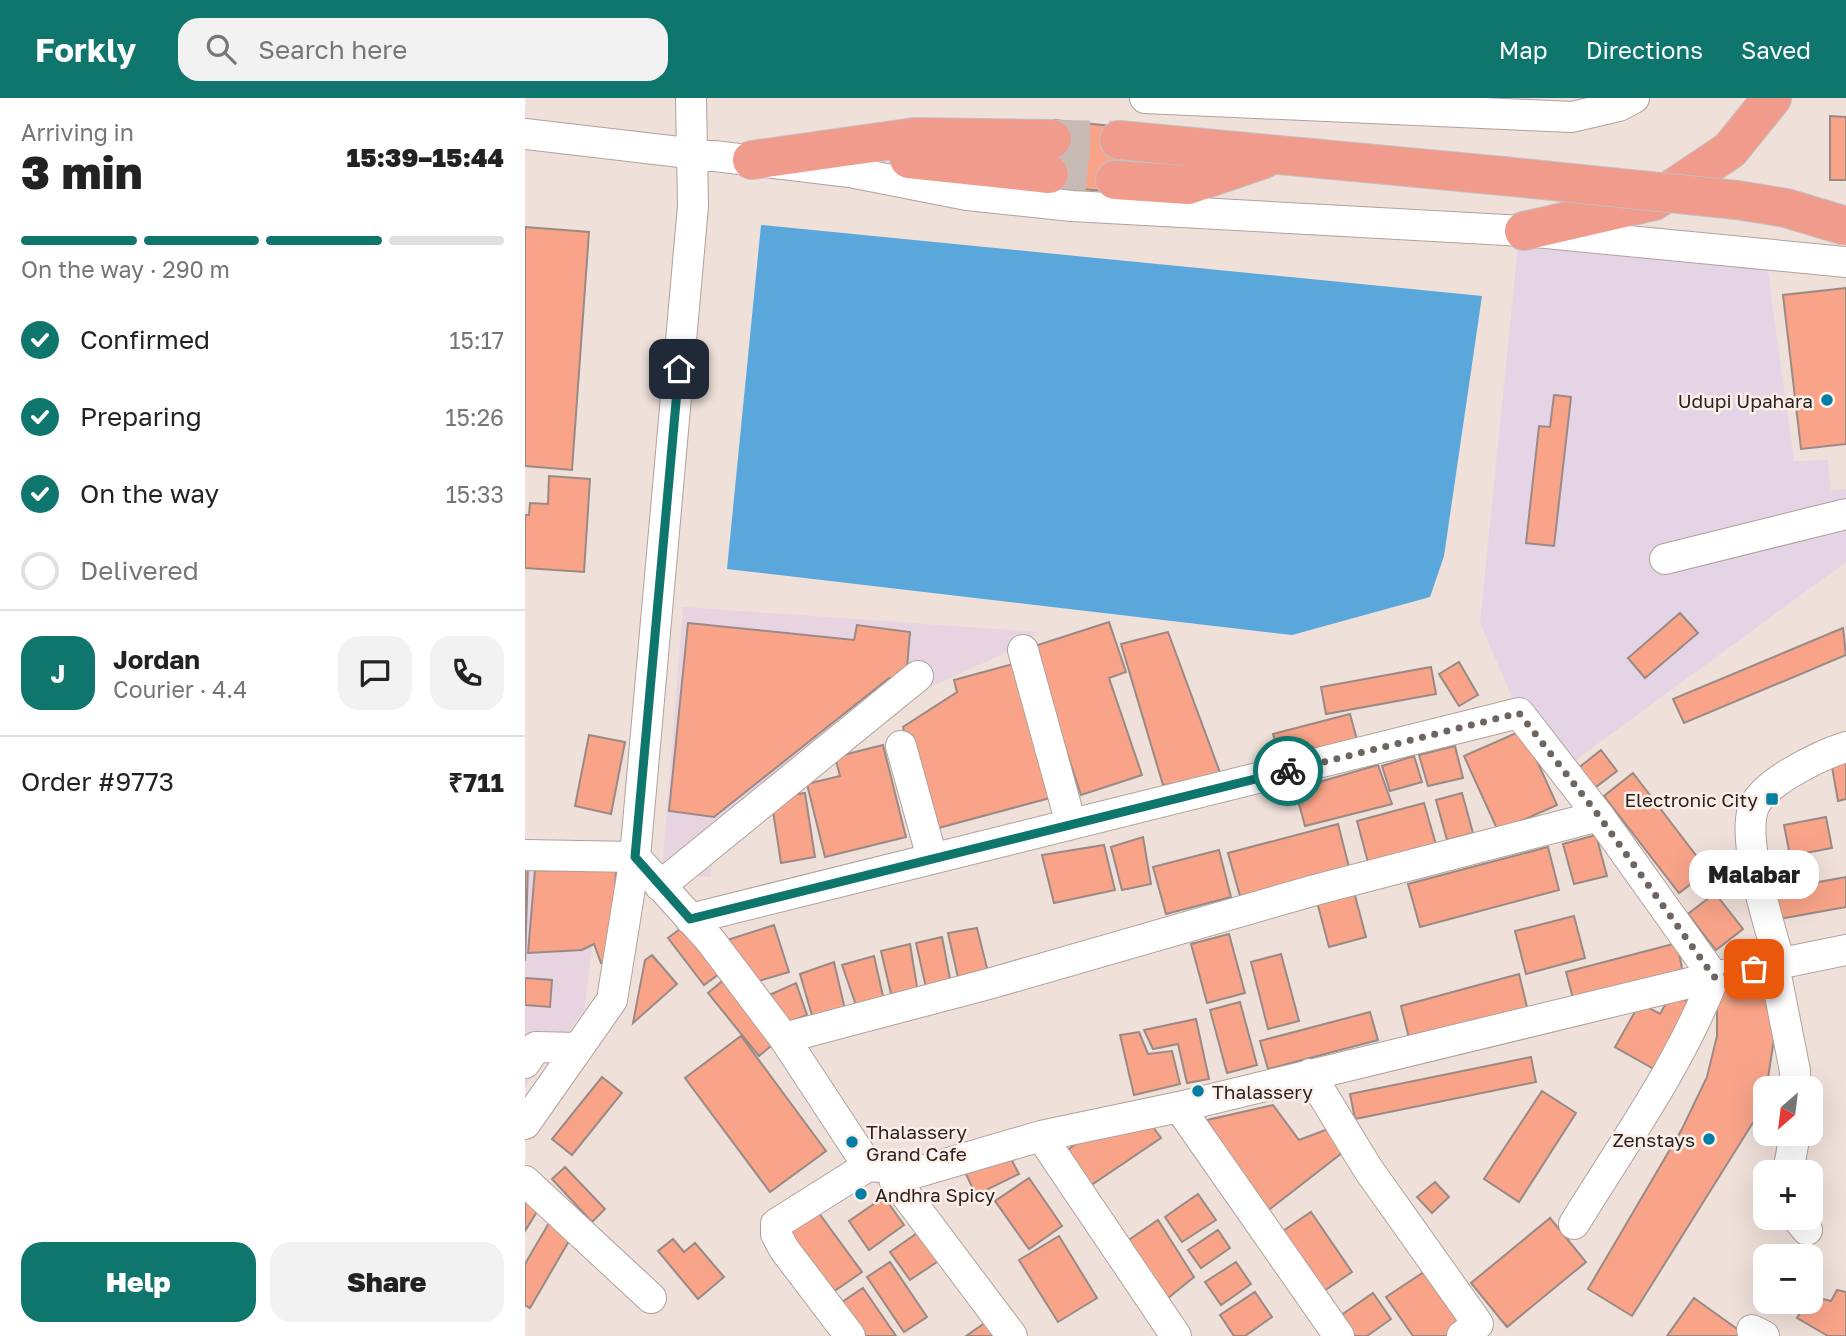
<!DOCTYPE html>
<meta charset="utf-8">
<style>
body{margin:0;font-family:"Golos Text",sans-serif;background:#f2f2f2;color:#222;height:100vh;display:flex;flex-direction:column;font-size:26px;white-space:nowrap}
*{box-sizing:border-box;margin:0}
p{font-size:23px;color:#767676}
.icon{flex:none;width:38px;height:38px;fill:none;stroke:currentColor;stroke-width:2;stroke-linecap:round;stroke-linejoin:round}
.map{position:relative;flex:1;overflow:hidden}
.panel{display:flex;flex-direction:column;background:#fff;width:525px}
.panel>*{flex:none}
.needle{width:46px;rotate:208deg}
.tools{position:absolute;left:1228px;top:978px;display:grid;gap:14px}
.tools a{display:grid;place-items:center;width:70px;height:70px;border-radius:14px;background:#fff;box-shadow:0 7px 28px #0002;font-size:35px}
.pin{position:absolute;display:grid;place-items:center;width:60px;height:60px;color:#fff;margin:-30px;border-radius:14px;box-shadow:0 4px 10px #0006}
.courier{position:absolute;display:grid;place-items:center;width:70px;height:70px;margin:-35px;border:5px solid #0f766e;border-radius:50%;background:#fff;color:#222;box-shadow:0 2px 9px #0007}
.bubble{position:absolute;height:49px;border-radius:21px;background:#fff;box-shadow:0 7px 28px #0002;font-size:23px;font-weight:800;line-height:49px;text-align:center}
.headline em{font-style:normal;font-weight:800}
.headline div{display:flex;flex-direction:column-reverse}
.headline{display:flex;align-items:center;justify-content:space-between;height:119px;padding:0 21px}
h1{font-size:46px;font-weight:800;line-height:52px}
.bar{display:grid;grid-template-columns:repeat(4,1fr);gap:10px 7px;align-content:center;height:84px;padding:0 21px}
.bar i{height:9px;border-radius:5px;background:#e0e0e0}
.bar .active{background:#0f766e}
.bar p{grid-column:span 4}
.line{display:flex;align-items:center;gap:18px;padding:0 21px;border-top:2px solid #e0e0e0}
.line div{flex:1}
.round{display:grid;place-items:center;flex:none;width:74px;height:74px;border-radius:21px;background:#f2f2f2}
ol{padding:0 21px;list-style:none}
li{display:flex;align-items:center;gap:21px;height:77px}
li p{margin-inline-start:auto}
li .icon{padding:7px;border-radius:50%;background:#0f766e;color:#fff;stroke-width:4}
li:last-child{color:#767676}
li i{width:38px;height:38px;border:4px solid #e0e0e0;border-radius:50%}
.button{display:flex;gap:14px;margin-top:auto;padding:14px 21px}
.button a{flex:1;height:80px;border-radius:21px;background:#0f766e;color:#fff;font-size:28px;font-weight:800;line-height:80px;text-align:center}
.button a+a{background:#f2f2f2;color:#222}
header{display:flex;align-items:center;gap:42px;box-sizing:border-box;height:98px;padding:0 35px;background:#0f766e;color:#fff}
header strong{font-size:33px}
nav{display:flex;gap:38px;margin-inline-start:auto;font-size:24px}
.search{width:490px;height:63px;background:#f2f2f2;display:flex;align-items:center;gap:18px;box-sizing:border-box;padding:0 24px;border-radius:21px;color:#767676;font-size:26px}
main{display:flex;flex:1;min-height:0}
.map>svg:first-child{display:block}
.commercial{fill:#e8d3e1}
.industrial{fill:#e4d4e6}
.water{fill:#5aa8db}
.building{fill:#f9a489;stroke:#998a86;stroke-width:2}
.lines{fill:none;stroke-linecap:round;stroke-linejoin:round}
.highway-tunnel{stroke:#c7bab4;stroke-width:38;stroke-dasharray:38 19;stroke-linecap:butt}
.minor-casing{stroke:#b0a29b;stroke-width:32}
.highway-casing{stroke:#c3c1c1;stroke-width:40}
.minor{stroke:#fff;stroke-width:30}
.highway{stroke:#f09b8b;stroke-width:38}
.highway-bridge-casing{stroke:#c3c1c1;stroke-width:40;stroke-linecap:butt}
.highway-bridge{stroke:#f09b8b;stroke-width:38}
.done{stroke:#6e6561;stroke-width:7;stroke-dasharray:0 12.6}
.route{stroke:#0f766e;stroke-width:9}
.poi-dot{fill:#027ea4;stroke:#fdeee7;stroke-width:2.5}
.labels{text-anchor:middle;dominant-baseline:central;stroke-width:5;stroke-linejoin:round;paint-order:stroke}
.poi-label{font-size:19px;fill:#292321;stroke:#fdeee7;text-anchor:end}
</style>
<header>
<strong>Forkly</strong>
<div class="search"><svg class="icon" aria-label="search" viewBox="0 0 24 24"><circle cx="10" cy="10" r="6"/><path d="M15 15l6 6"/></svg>Search here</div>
<nav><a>Map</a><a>Directions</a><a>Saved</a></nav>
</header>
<main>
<section class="panel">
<div class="headline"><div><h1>3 min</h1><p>Arriving in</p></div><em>15:39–15:44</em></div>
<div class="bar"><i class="active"></i><i class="active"></i><i class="active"></i><i></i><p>On the way · 290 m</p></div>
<ol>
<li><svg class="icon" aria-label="check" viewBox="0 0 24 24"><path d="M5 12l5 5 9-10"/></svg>Confirmed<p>15:17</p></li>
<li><svg class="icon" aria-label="check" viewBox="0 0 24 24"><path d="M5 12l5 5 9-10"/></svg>Preparing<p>15:26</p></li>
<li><svg class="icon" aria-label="check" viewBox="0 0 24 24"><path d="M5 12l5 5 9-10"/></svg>On the way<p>15:33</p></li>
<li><i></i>Delivered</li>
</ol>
<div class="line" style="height:126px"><b class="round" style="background:#0f766e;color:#fff">J</b><div><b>Jordan</b><p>Courier · 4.4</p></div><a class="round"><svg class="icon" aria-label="chat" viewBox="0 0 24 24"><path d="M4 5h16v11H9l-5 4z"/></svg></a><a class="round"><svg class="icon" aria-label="phone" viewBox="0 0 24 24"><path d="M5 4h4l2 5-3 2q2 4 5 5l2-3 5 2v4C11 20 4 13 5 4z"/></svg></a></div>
<div class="line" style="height:91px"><div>Order #9773</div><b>₹711</b></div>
<div class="button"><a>Help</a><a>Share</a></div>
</section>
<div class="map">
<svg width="1321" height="1238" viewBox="0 0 1321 1238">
<rect width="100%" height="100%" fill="#efe0d9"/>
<!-- commercial -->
<path class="commercial" d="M158 509 513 534 482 554 401 591 258 683 189 740 186 779 137 774Z
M0 766H78L59 913 0 989Z"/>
<!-- industrial -->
<path class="industrial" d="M993 148 1242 168 1269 363 1303 362 1306 392 1321 391V464L1037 672 998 624 955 525Z"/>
<!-- water -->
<path class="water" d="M236 127 957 198 919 458 905 499 767 537 202 471Z"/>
<!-- building -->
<path class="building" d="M1305 18 1321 19V82H1305Z
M529 22 596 29 590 94 523 88Z
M0 129 64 134 47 372 0 368Z
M1321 190V346L1276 351 1258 197Z
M1029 297 1046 299 1029 448 1001 445 1014 328 1025 329Z
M24 378 65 381 59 474 0 470V417H4L5 405 23 406Z
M1155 515 1173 535 1120 580 1103 560Z
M584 524 601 574 584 580 617 677 556 697 507 549Z
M163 525 329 542 332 527 385 534 381 581 364 580 189 719 144 713Z
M1318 530 1321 557 1159 625 1148 601Z
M643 534 697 680 638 687 596 546Z
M934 564 953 597 934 608 914 576Z
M488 566 525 700 406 732 378 629 432 594 429 582Z
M906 569 911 596 801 616 796 589Z
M825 616 834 649 757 669 748 636Z
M998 632 1032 707 973 733 939 658Z
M64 637 100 644 86 716 50 708Z
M358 647 381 739 300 759 282 686 315 678 310 659Z
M930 648 938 680 903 688 894 657Z
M1076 652 1092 673 1067 692 1051 672Z
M889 658 897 684 865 693 857 668Z
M1321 660V701L1313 703 1306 663Z
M853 667 867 706 780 728 770 691Z
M1108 675 1183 773 1154 795 1079 698Z
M280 695 290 759 256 765 246 700Z
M937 695 948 735 922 742 911 702Z
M899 705 912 750 844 768 832 723Z
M1301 719 1307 750 1265 758 1259 727Z
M813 726 824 769 715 798 703 755Z
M1071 737 1082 778 1049 786 1038 746Z
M618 739 626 786 597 792 586 749Z
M579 747 590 792 529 805 517 757Z
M1023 749 1034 792 895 829 883 786Z
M694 752 706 799 641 816 628 769Z
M1210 766 1227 784 1219 792 1201 774Z
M0 768H3L0 863Z
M10 772 91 773 86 865H76L69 846 57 852 3 855Z
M1321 779V809L1249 822 1244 793Z
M829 794 841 839 804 849 792 804Z
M1190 795 1218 831 1191 852 1163 816Z
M1049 818 1060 860 1001 876 990 833Z
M162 826 198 873 179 887 143 840Z
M249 827 264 874 227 885 199 843Z
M452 830 463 874 434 884 423 835Z
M704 836 720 895 682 905 666 846Z
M417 839 426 886 402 894 391 845Z
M1152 845 1158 875 1049 904 1041 874Z
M385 846 393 895 367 900 356 853Z
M756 856 774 923 743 931 726 864Z
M127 857 152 886 108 925 120 862Z
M349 858 360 907 332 910 317 867Z
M309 864 321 916 288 921 275 876Z
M994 876 1003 913 885 944 876 908Z
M1238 878 1252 921 1239 1007 1107 1218 1063 1191 1157 1031 1182 979 1192 938V888Z
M202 879 253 942 234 958 183 895Z
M0 880 27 882 25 909 0 907Z
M271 885 282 917 261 925 242 898Z
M1147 895 1171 909 1134 974 1090 949 1115 905 1135 916Z
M715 904 732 967 702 975 685 912Z
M845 914 853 942 743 971 735 943Z
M671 921 684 981 662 985 653 946 628 951 619 932Z
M614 934 623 956 647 953 655 986 609 997 595 937Z
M216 938 301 1053 245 1094 160 980Z
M1006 959 1011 984 830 1021 825 996Z
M77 979 97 995 47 1057 27 1041Z
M1017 993 1051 1015 994 1104 959 1081Z
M748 1007 774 1042 803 1031 817 1055 741 1114 682 1022Z
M628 1029 636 1040 553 1096 529 1061 557 1042Z
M481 1051 494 1076 451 1097 439 1072Z
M40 1069 80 1111 67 1124 27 1081Z
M504 1080 537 1128 504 1151 470 1103Z
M910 1084 924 1099 907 1115 892 1099Z
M0 1093 18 1104 0 1133Z
M673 1096 691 1122 657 1144 640 1119Z
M359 1099 379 1127 344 1152 324 1123Z
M288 1107 337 1174 308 1194 260 1127Z
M786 1114 827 1174 793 1197 752 1137Z
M28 1118 51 1131 5 1210 0 1207V1166Z
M1025 1120 1061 1164 982 1229 946 1185Z
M633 1122 669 1179 632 1209 592 1150Z
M401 1129 421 1158 385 1182 365 1154Z
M693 1132 705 1150 676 1170 663 1152Z
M534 1138 572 1200 533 1224 494 1162Z
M148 1141 159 1154 170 1145 199 1179 173 1201 133 1153Z
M365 1164 402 1219 379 1234 342 1179Z
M711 1164 726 1186 696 1207 680 1184Z
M899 1174 937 1230 925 1238H888L861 1199Z
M338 1190 371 1238H336L314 1206Z
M1312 1192 1321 1194V1238H1303L1272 1220 1281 1204H1286V1198L1306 1203Z
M730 1194 747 1219 720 1238H709L695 1217Z
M848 1195 866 1221 842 1238H824L812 1220Z
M1169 1200 1222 1238H1142Z
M467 1220 479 1238H441Z"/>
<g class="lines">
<!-- highway-tunnel -->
<path class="highway-tunnel" d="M527 41 594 42
M524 76 590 82"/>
<!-- minor casing -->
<g class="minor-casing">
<path id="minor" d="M620 0 1047 19 1094 8 1109 0
M0 36 325 74 442 97 547 108 999 133 1321 164
M1140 461 1321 416
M498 552 546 726
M376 648 407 760
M0 757 110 759 185 842 259 940 343 1068 368 1070 369 1081
M135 788 393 578
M165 821 994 615 1074 718 1189 879C1155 967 1098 1046 1049 1126
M1255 866C1245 828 1217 747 1228 711 1236 685 1296 657 1321 649
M1249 867 1270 973V990
M259 940 467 885 790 792 1074 718
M0 965 11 949 52 950
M785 976 843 1071 953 1226 937 1238
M654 1009 814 1238
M0 1026 87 902 110 759 168 108 166 0
M516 1038 651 1238
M1263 1074 1270 1036
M0 1083 126 1200
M1272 1120 1282 1132
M1227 1232 1239 1238
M325 1238 259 1151 251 1136V1126L343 1068
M487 1238 369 1081 516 1038 654 1009 1189 879 1321 852"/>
</g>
<!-- highway casing -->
<g class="highway-casing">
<path id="highway" d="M594 42 978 78
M384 61 524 76
M227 62 390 39 527 41
M590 82 663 87 739 61
M999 133 1129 103 1205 52 1247 0"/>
</g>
<!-- minor -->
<use href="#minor" class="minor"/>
<!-- highway -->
<use href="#highway" class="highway"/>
<!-- highway-bridge casing -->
<g class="highway-bridge-casing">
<path id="highway-bridge" d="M978 78 1212 102 1261 110 1321 128"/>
</g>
<!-- highway-bridge -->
<use href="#highway-bridge" class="highway-bridge"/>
</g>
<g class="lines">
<!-- done -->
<path class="done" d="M763 673 994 615 1074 718 1189 879 1229 871"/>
<!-- route -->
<path class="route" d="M154 271 110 759 165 821 763 673"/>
</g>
<!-- markers -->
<g class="poi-dot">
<circle cx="1302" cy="302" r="7"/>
<rect x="1240" y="694" width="14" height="14" rx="3.5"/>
<circle cx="673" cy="993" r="7"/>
<circle cx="1184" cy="1041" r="7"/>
<circle cx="327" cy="1044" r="7"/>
<circle cx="336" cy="1096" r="7"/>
</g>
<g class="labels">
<!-- poi labels -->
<g class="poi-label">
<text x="1288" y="302">Udupi Upahara</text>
<text x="1233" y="701">Electronic City</text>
<text x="687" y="993" text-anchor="start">Thalassery</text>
<text x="341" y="1033" text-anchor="start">Thalassery<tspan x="341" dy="22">Grand Cafe</tspan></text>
<text x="1170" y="1041">Zenstays</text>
<text x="350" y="1096" text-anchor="start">Andhra Spicy</text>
</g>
</g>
</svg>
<div class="tools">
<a><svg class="needle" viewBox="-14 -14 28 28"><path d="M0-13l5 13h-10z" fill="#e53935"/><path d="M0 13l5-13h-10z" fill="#767676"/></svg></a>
<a>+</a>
<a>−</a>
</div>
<div class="pin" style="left:1229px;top:871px;background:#ea580c"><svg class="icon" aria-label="bag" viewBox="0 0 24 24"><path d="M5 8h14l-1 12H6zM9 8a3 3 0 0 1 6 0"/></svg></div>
<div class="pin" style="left:154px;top:271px;background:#1f2937"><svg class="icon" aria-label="home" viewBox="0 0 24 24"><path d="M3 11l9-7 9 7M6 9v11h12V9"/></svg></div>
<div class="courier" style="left:763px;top:673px"><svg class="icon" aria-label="bike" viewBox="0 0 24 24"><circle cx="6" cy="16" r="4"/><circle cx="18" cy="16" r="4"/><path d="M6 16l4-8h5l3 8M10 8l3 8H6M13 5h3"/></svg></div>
<div class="bubble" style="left:1164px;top:752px;width:130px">Malabar</div>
</div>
</main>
